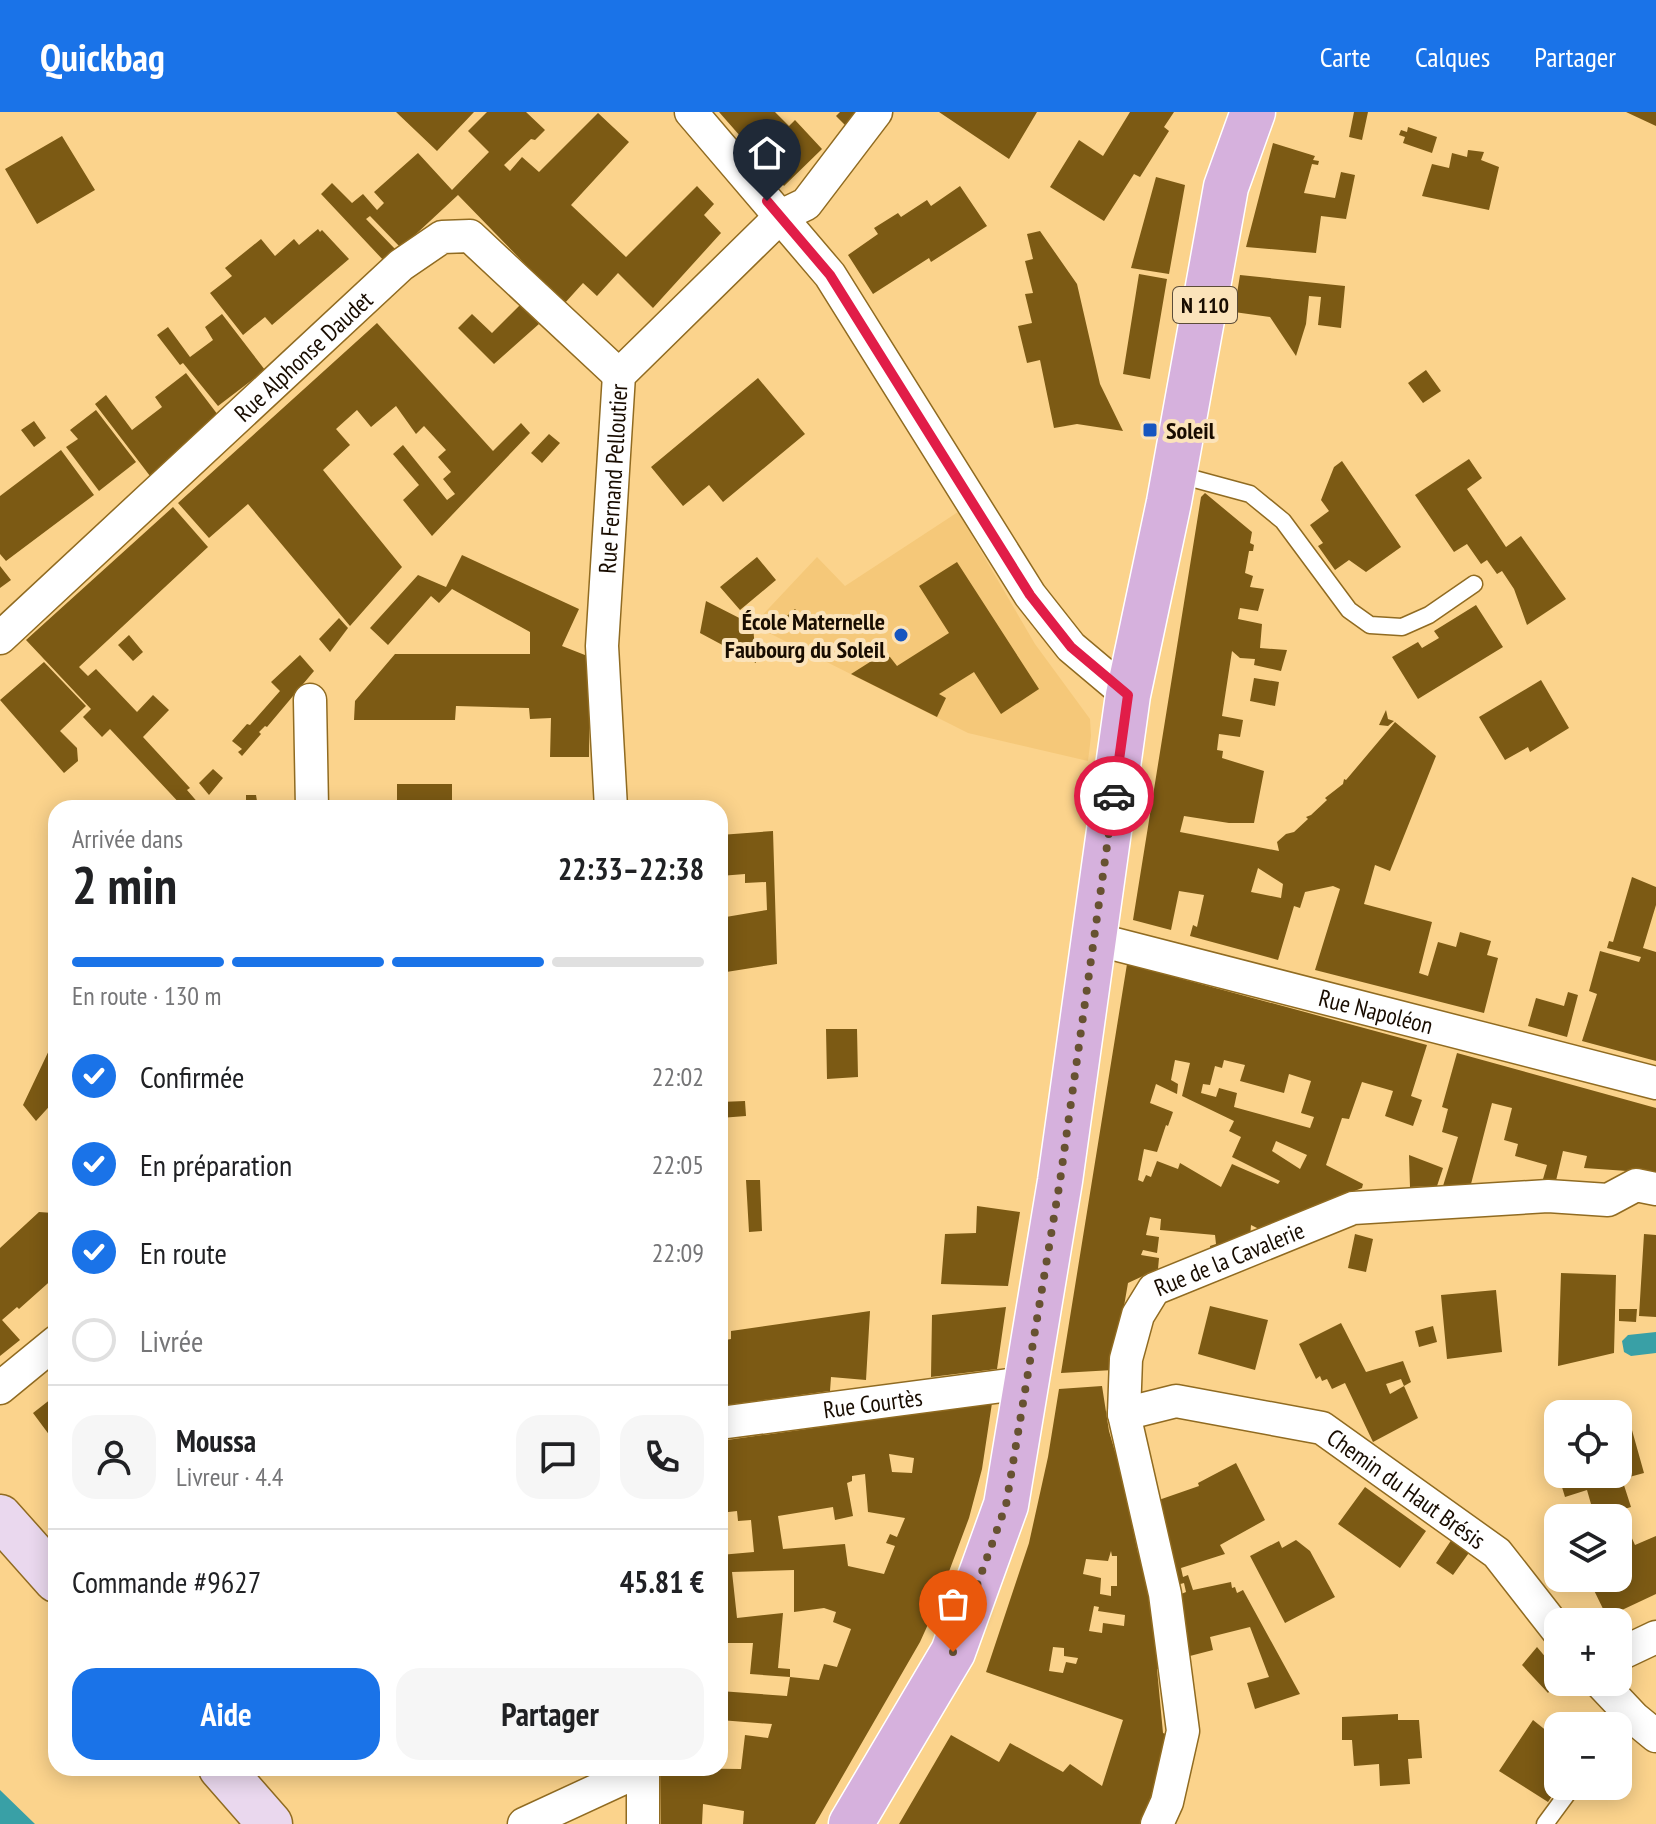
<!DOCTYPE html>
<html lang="fr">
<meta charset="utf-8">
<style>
body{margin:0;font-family:"PT Sans Narrow",sans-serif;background:#f6f6f6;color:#202124;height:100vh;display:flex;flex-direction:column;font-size:30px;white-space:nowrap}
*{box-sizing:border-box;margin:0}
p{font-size:26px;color:#757577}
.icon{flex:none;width:44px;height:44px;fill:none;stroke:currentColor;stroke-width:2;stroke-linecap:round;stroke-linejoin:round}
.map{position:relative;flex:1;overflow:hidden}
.side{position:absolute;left:48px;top:688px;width:680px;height:976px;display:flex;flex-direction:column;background:#fff;border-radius:24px;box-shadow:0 4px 20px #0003}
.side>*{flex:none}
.controls{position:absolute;left:1544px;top:1288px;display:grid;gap:16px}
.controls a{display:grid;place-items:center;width:88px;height:88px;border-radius:16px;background:#fff;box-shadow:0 4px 20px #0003;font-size:40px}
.pin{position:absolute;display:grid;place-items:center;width:68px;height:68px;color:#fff;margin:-82px -34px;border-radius:50% 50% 50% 0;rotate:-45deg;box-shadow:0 0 8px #0007}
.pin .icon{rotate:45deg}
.courier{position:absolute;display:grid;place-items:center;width:80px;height:80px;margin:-40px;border:6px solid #e11d48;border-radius:50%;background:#fff;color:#222;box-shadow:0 2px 10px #0007}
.headline em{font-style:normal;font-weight:700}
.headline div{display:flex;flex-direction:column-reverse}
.headline{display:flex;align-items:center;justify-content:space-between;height:136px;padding:0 24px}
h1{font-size:52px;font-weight:700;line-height:60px}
.bar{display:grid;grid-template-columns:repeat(4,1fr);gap:12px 8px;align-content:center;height:96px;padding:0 24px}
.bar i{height:10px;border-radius:6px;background:#e0e0e0}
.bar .selected{background:#1a73e8}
.bar p{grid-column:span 4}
.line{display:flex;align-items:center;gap:20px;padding:0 24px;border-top:2px solid #e0e0e0}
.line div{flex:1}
.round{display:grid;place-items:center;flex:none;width:84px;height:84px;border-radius:24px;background:#f6f6f6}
ol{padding:0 24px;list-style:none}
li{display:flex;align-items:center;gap:24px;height:88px}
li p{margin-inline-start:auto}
li .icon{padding:8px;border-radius:50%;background:#1a73e8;color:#fff;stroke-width:4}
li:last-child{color:#757577}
li i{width:44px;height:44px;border:4px solid #e0e0e0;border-radius:50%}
.cta{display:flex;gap:16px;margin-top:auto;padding:16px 24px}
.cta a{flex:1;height:92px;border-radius:24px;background:#1a73e8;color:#fff;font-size:32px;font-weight:700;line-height:92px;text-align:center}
.cta a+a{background:#f6f6f6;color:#202124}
header{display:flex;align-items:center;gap:48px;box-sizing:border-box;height:112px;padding:0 40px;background:#1a73e8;color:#fff}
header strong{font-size:38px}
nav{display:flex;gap:44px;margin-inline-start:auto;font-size:28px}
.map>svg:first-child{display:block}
.built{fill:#f5c879}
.water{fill:#39a0a6}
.building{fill:#7c5a14;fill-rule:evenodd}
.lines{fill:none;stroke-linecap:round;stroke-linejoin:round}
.service-casing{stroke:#906b21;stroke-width:19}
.minor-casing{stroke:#906b21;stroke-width:35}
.secondary-casing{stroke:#906b21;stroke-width:47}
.primary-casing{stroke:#fff;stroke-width:47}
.service{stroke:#fff;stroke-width:16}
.minor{stroke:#fff;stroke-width:32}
.secondary{stroke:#ead8ee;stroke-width:44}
.primary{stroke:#d6b1dd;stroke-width:44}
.done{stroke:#675231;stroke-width:8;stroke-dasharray:0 14.4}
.route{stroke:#e11d48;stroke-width:10}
.poi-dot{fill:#1555c0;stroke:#fbe3ba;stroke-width:3}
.labels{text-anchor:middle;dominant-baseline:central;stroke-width:8;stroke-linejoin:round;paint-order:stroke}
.shield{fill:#fbe3ba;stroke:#5c4c38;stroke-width:2}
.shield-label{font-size:22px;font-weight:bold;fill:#180c00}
.street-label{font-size:24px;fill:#180c00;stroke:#fbe3ba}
.poi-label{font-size:24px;font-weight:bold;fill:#180c00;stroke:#fbe3ba;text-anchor:start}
</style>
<header>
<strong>Quickbag</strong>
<nav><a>Carte</a><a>Calques</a><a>Partager</a></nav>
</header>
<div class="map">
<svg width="1656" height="1712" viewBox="0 0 1656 1712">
<rect width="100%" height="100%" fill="#fbd38c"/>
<!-- built -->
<path class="built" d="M958 400 1035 532 1090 607 1091 624 1088 649 968 621 753 513 817 445 845 474Z"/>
<!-- water -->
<path class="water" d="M1656 1220V1241L1631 1244 1624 1240 1622 1229 1628 1223Z
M0 1678 35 1712H0Z"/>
<!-- building -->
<path class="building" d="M396 0H474L437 39Z
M487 0H526L545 18 535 28 531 27 504 53 510 59 522 45 539 60 598 1 629 30 571 93 626 145 697 74 714 92 704 103 721 121 653 196 618 161 597 184 583 171 564 192 458 83 401 136 370 104 366 107 397 139 385 150 321 82 332 71 352 91 363 82 377 98 384 91 374 80 418 41 452 78 489 40 468 19Z
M719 0H775L789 14 795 8 822 37 784 74Z
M840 0H861L846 14 836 4Z
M939 0H1037L1009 47Z
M1130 0H1174L1164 15 1169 19 1140 65 1134 62 1104 109 1050 75 1079 28 1103 44Z
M1354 0H1368L1362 28 1349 25Z
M1626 0H1656V14Z
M1408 15 1437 25 1432 41 1403 31 1405 25 1399 23 1401 18 1407 20Z
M62 24 95 78 37 112 5 57Z
M1273 31 1315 44 1313 48 1319 49 1318 53 1312 52 1304 81 1335 86 1341 60 1355 63 1346 107 1321 104 1316 141 1246 135Z
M1468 38 1484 40 1481 48 1499 55 1489 98 1422 84 1432 52 1449 56 1452 41 1467 45Z
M1156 65 1185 73 1169 162 1131 156Z
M960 74 987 114 931 150 929 146 873 182 848 143 878 122 874 116 898 101 901 105 927 88 931 94Z
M318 117 320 120 322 118 349 147 272 213 265 205 243 223 210 181 232 164 225 156 261 127 275 144 294 127 299 133Z
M1040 119 1077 172 1100 272 1123 319 1077 312 1054 316 1040 248 1027 251 1018 214 1032 211 1025 182 1033 181 1025 149 1033 147 1027 122Z
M1139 162 1167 167 1150 267 1123 262Z
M1240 163 1345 174 1341 216 1318 213 1321 185 1309 184 1306 212 1296 244 1270 205 1234 200Z
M520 193 539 212 494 252 458 216 472 202 492 221Z
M222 202 265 258 218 294 183 251 180 253 157 223 168 215 190 245 213 228 205 215Z
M377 211 493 339 521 311 530 321 432 424 403 388 419 373 393 342 403 333 447 388 455 382 443 367 451 360 438 345 446 338 424 314 416 322 396 294 371 315 357 298 336 317 350 333 323 358 402 455 350 514 248 392 209 426 178 391Z
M1426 258 1441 279 1423 291 1408 271Z
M186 261 218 303 150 364 95 292 106 283 132 318 162 295 155 285Z
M758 266 805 322 723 390 709 373 683 394 651 355Z
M96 298 136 350 99 379 66 335 78 327 70 318Z
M34 309 46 326 34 335 21 318Z
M549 322 560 331 542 351 531 341Z
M61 338 94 383 6 449 0 442V384Z
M1469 347 1482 366 1467 377 1492 414 1506 435 1521 424 1566 487 1527 513 1514 477 1502 459 1497 462 1487 448 1481 452 1467 432 1454 440 1415 383Z
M1342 349 1401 435 1366 460 1349 448 1335 458 1318 434 1323 431 1310 413 1329 399 1321 388 1334 355Z
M1205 381 1252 420 1250 431 1254 433 1253 439H1249L1245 461 1253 464 1250 475 1264 477 1258 499 1240 496 1238 507 1262 512 1260 536 1287 538 1281 559 1254 553 1255 547 1240 546 1232 539 1222 604 1243 608 1240 625 1219 622 1217 638 1223 639 1222 646 1264 659 1254 711H1229L1184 704 1180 720 1279 739 1277 730 1286 722 1294 720 1308 707 1306 705 1311 703 1327 688 1325 686 1343 672 1344 667 1346 668 1395 610 1436 644 1390 759 1375 753 1364 792 1432 810 1419 861 1428 864 1438 830 1456 835 1460 820 1491 829 1487 843 1498 846 1484 901 1315 858 1340 777 1333 774 1305 780 1300 796 1294 794 1278 848 1190 824 1193 813 1197 815 1204 783 1179 779 1171 818 1133 808 1201 385ZM1258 756 1283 772 1281 786 1251 780Z
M173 395 208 435 79 555 88 564 96 557 137 600 153 583 169 598 143 625 190 676 187 678 200 693 198 696H184L110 617 102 625 83 605 91 597 26 528Z
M462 443 579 497 562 534 590 545 589 645H550L551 606 530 607 529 596 456 594 455 608H354L355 589 395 542H530V520L452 477 439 491 431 484 388 533 370 516 418 463 446 475Z
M757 445 776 468 740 498 720 475Z
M957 450 1039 577 1001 602 974 560 939 582 946 586 937 605 851 562 881 543 890 545 897 554 949 521 919 474Z
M0 454 11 468 0 476Z
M706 489 753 513 756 551 700 521Z
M1476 493 1503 535 1418 587 1392 545 1418 530 1422 536 1439 526 1434 519Z
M795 497 807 509 793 521 781 509Z
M339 506 348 516 330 540 319 527Z
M129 523 143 540 133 549 118 533Z
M300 543 314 559 267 615 265 614 259 620 261 622 242 644 238 640 242 637 232 629 247 612 250 613 280 579 271 570Z
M44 550 86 594 60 619 77 636 78 649 64 661 0 588Z
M1254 566 1279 570 1275 594 1250 589Z
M1541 568 1569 616 1530 640 1528 635 1505 648 1479 605Z
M1386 598 1388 607 1394 609 1388 614 1379 613Z
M213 657 223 666 209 683 199 671Z
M397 672H452V696H397Z
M246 683H256L257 689 285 688V696H237V689H246Z
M773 719 777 852 720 861V806L767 798 766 770 745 771V762L720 764V723Z
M1632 765 1656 775V793L1643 836 1656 840V949L1582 929 1597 882 1589 879 1600 839 1639 850 1641 845 1607 836 1609 829 1613 830Z
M1127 852 1427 933 1411 984 1422 988 1413 1014 1385 1004 1393 979 1362 970 1349 1007 1342 1006 1326 1053 1363 1072 1362 1076 1259 1117 1251 1113 1250 1126 1211 1141 1210 1134 1216 1132 1215 1123 1160 1118 1161 1107 1150 1105 1146 1123 1159 1125 1157 1141 1143 1138 1141 1143 1159 1146 1158 1157 1128 1171 1113 1258 1061 1261ZM1175 948 1190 951 1182 984 1234 1009 1229 1019 1241 1025 1232 1045 1280 1069 1278 1072 1232 1052 1221 1075 1180 1051 1178 1057 1157 1049 1151 1065 1146 1063 1143 1070 1138 1068 1144 1037 1157 1040 1166 1013 1168 1014 1173 1000 1150 991 1156 972 1177 982 1178 972 1171 968ZM1224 948 1245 953 1240 969 1284 981 1289 962 1311 969 1301 1001 1314 1005 1310 1016 1234 995 1237 981 1219 976 1216 985 1201 981 1203 972 1210 973 1215 954 1222 956ZM1276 1029 1307 1043 1300 1057 1272 1039Z
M1568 880 1578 883 1567 925 1528 914 1536 886 1564 894Z
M826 917H857L858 965 827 967Z
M52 932 56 937V987L36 1009 23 993Z
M1457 941 1656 996V1061L1584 1056 1587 1044 1563 1039 1555 1073 1541 1074 1547 1053 1515 1044 1518 1032 1504 1028 1512 996 1492 991 1471 1072 1443 1074 1458 1025 1442 1020 1448 997 1442 995Z
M745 989 746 1004 720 1006V990Z
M1409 1043 1443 1056 1437 1074 1410 1075Z
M746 1068H760L762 1119 749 1120Z
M977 1094 1020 1100 1008 1174 941 1172 945 1122 976 1121Z
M39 1100 53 1101 56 1105V1164L19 1197 17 1195 2 1208 20 1228 0 1244V1136Z
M1355 1122 1373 1127 1366 1160 1348 1156Z
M1644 1122 1656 1123V1205L1639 1204Z
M1561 1161 1616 1163 1614 1241 1558 1254Z
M1496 1178 1502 1240 1447 1247 1441 1183Z
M1210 1194 1268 1208 1255 1258 1198 1242Z
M1006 1195 997 1257 931 1265 932 1203Z
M1619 1197H1637L1636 1210 1619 1209Z
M870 1199 866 1268 831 1265 830 1279 720 1294V1229L731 1227V1219Z
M1341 1211 1366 1260 1403 1249 1411 1270 1404 1274 1401 1267 1386 1272 1390 1282 1404 1274 1418 1306 1373 1330 1345 1271 1332 1277 1327 1267 1322 1269 1320 1264 1316 1267 1299 1232Z
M1433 1214 1437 1230 1419 1235 1415 1219Z
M1102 1274 1109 1319 1135 1408H1131L1138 1441 1145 1442 1163 1557H1157L1163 1621 1168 1623 1143 1712H899L951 1623 999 1650 1010 1631 1063 1660 1070 1652 1102 1674 1123 1608 986 1560 1029 1431 1048 1345 1059 1277ZM1111 1439 1112 1444H1117V1474H1111V1484L1100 1482 1101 1466 1083 1462 1086 1447 1108 1449ZM1094 1494 1099 1495 1098 1499 1125 1503 1124 1514 1103 1511 1102 1521 1089 1519ZM1053 1535 1064 1536V1544L1078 1546 1076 1552 1066 1550 1063 1561 1049 1559Z
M56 1283V1332L33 1301Z
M992 1291 982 1357 969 1406 935 1497 920 1530 815 1712H743L744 1699 703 1692 702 1712H661L660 1656 741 1657 745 1623 768 1626 772 1612 720 1608V1579L787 1584 790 1565 819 1568 824 1552 837 1555 851 1517 833 1510 836 1500 824 1496 794 1500V1458L732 1460 737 1506 783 1501 778 1556 790 1557V1565L750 1562 753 1531H720V1443L754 1440 751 1408 738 1409 737 1399 720 1401V1329ZM889 1342 914 1346 912 1361 892 1360ZM865 1362 868 1400 905 1406 897 1425 890 1422 886 1431 895 1434 884 1462 848 1454 845 1432 783 1437 778 1404 833 1395 835 1408 853 1404 847 1371 852 1369V1364Z
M1630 1311 1644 1361 1622 1367 1631 1395 1595 1406 1587 1378 1565 1385 1558 1362H1618V1315Z
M1558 1333V1360H1557L1550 1336Z
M1236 1351 1265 1408 1220 1433 1225 1442 1181 1456 1183 1465 1188 1463 1193 1478 1231 1470 1232 1476 1235 1475 1237 1481 1243 1478 1300 1582 1255 1597 1247 1571 1269 1565 1250 1515 1210 1525 1213 1538 1186 1545 1176 1484 1186 1480 1184 1471 1173 1474 1153 1390 1199 1374 1198 1371Z
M1365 1375 1426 1419 1400 1456 1338 1412Z
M1630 1422 1635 1433 1656 1424V1482L1607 1505 1588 1466H1618V1428Z
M1454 1424 1471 1438 1453 1463 1436 1451Z
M1296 1428 1310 1439 1335 1485 1285 1511 1250 1444 1279 1429 1282 1436Z
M1537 1535 1558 1560V1569L1548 1581 1522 1553Z
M1398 1602V1608H1419L1422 1646 1408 1647 1410 1672 1380 1674 1379 1652 1354 1654 1352 1628H1342V1605Z
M1533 1608 1558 1628V1675L1548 1690 1499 1659Z"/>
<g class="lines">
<!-- service casing -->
<g class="service-casing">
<path id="service" d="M1176 362 1250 382 1283 409 1349 498 1370 513 1402 515 1429 503 1474 472
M1618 1622 1634 1606
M1545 1712 1573 1674"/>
</g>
<!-- minor casing -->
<g class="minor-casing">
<g id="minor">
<path d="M691 0 830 163 1030 483 1071 535 1128 583"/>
<path id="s1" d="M0 526 401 153 442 125 470 124 619 263"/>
<path d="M310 588 312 696"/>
<path id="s2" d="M611 696 602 534 619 263 781 104 806 92 876 0"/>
<path id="s3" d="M1095 827 1656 971"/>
<path d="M0 1276 56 1230"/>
<path id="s4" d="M1124 1302 1176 1289 1322 1316 1497 1441 1558 1519"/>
<path id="s5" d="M720 1311 1025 1271"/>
<path d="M1618 1543 1656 1525"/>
<path d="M1600 1570 1634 1606 1656 1624"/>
<path d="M524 1712 643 1657"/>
<path d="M643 1712V1656"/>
<path id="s6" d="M1157 1712 1167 1690 1183 1619 1165 1482 1124 1302 1126 1247 1138 1203 1154 1177 1353 1096 1548 1084 1608 1088 1636 1073 1656 1077"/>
</g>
</g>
<!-- secondary casing -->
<g class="secondary-casing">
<path id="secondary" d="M0 1405 56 1468
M221 1656 270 1712"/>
</g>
<!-- primary casing -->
<g class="primary-casing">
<path id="primary" d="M851 1712 953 1540 1006 1393 1060 1069 1128 583 1169 390 1226 75 1253 0"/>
</g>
<!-- service -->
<use href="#service" class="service"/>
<!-- minor -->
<use href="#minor" class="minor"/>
<!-- secondary -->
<use href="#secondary" class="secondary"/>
<!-- primary -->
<use href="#primary" class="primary"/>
</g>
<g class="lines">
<!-- done -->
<path class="done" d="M953 1540 1006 1393 1060 1069 1114 684"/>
<!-- route -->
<path class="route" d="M767 89 830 163 1030 483 1071 535 1128 583 1114 684"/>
</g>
<!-- markers -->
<g class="poi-dot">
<rect x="1142" y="310" width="16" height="16" rx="4"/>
<circle cx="901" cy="523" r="8"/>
</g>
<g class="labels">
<!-- shield labels -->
<rect class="shield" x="1173" y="175" width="64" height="36" rx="6"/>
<g class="shield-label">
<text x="1205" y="193">N 110</text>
</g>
<!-- street labels -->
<g class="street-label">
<text stroke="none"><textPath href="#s1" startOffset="414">Rue Alphonse Daudet</textPath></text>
<text stroke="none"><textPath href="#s2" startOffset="330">Rue Fernand Pelloutier</textPath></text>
<text stroke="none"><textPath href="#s3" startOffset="290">Rue Napoléon</textPath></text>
<text stroke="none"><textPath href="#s6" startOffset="632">Rue de la Cavalerie</textPath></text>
<text stroke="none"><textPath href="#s5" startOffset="154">Rue Courtès</textPath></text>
<text stroke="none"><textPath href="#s4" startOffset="306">Chemin du Haut Brésis</textPath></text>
</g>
<!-- poi labels -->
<g class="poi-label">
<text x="1166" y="318">Soleil</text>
<text x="885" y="509" text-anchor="end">École Maternelle<tspan x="885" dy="28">Faubourg du Soleil</tspan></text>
</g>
</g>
</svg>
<div class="controls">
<a><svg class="icon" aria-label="locate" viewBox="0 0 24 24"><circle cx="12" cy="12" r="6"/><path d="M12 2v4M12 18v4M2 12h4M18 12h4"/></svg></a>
<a><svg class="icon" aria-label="layers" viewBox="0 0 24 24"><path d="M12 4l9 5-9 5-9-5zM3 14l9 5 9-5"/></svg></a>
<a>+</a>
<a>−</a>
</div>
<div class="pin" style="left:953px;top:1540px;background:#ea580c"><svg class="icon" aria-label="bag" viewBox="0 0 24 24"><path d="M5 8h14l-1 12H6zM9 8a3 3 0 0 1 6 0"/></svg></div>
<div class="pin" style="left:767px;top:89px;background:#1f2937"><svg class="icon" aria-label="home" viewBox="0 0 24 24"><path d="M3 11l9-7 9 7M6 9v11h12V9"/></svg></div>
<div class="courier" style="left:1114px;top:684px"><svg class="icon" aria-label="car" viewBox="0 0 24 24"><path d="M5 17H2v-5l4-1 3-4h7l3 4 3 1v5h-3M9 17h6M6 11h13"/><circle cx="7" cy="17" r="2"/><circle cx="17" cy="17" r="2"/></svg></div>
<section class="side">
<div class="headline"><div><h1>2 min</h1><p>Arrivée dans</p></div><em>22:33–22:38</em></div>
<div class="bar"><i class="selected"></i><i class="selected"></i><i class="selected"></i><i></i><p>En route · 130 m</p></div>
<ol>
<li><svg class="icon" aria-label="check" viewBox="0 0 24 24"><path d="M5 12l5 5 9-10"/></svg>Confirmée<p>22:02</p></li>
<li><svg class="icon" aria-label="check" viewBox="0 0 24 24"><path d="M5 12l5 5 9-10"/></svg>En préparation<p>22:05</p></li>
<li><svg class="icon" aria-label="check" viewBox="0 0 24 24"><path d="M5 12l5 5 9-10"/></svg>En route<p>22:09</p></li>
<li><i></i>Livrée</li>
</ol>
<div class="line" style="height:144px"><a class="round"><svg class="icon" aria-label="person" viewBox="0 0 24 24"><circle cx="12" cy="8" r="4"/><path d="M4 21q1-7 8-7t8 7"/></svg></a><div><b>Moussa</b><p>Livreur · 4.4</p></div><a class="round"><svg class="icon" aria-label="chat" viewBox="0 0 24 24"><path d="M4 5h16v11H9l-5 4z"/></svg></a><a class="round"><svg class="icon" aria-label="phone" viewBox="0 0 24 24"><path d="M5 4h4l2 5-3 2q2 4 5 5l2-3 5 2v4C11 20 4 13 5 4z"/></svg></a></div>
<div class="line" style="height:104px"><div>Commande #9627</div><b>45.81 €</b></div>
<div class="cta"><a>Aide</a><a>Partager</a></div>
</section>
</div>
